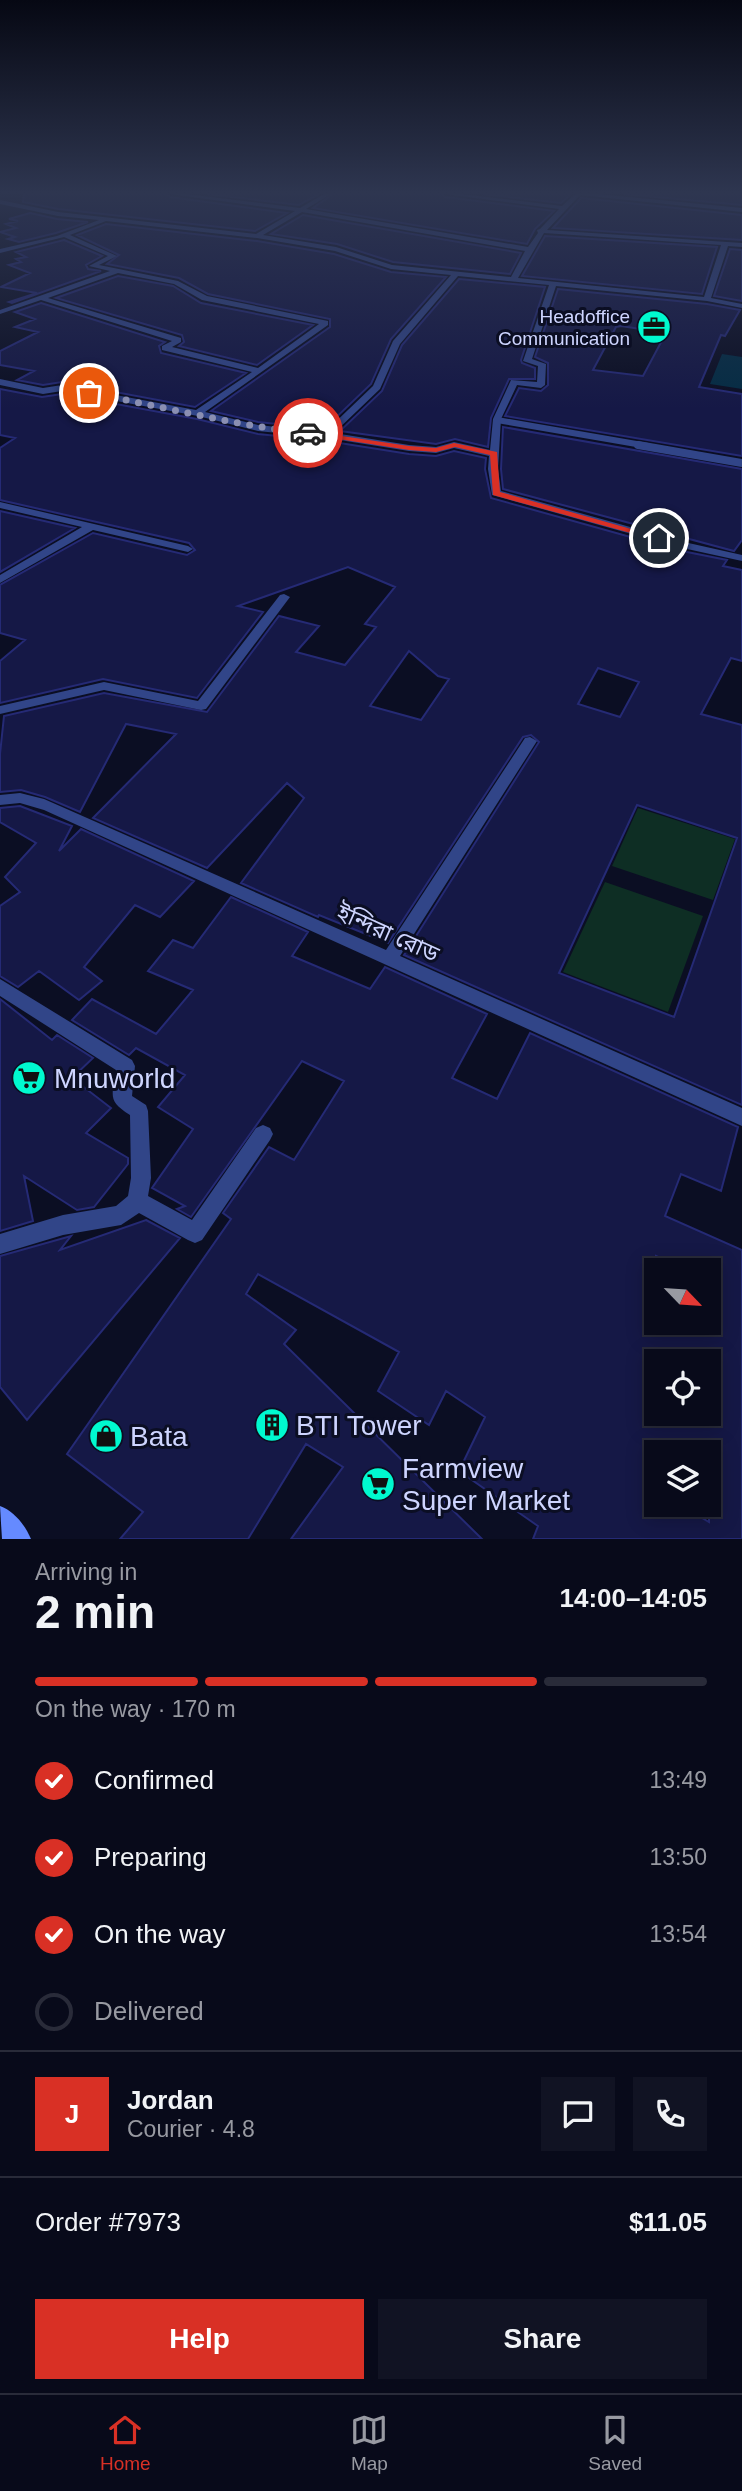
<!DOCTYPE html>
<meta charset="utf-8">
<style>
body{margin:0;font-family:Arial,"Noto Sans Bengali",sans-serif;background:#111323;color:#f1f3f6;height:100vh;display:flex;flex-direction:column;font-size:26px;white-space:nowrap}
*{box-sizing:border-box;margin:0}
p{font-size:23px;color:#989aa2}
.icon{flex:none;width:38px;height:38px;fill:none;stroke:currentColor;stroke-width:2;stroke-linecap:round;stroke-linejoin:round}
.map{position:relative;height:1539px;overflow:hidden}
.sheet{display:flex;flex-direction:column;background:#080a1a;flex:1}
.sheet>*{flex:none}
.needle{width:46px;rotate:115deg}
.tools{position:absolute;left:644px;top:1258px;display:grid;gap:14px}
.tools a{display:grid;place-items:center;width:77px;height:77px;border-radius:0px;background:#080a1a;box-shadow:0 4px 18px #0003,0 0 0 2px #292b39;font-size:35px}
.pin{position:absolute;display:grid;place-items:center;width:60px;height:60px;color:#fff;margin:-30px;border:4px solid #fff;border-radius:50%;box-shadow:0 2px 7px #0007}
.courier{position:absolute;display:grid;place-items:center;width:70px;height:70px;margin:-35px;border:5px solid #d93025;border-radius:50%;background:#fff;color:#222;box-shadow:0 2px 9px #0007}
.head em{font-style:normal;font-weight:600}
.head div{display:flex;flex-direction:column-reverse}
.head{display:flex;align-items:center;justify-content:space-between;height:119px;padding:0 35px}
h1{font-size:46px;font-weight:600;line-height:52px}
.bar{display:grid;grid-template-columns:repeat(4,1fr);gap:10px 7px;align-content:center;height:84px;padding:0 35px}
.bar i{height:9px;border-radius:5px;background:#292b39}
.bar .on{background:#d93025}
.bar p{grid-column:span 4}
.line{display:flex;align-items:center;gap:18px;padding:0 35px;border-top:2px solid #292b39}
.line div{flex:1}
.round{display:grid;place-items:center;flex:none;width:74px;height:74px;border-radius:0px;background:#111323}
ol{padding:0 35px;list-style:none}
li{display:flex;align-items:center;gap:21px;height:77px}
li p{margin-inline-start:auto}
li .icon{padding:7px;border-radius:50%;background:#d93025;color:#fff;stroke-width:4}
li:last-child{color:#989aa2}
li i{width:38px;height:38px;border:4px solid #292b39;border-radius:50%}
.primary-button{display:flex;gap:14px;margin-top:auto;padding:14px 35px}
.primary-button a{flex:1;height:80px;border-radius:0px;background:#d93025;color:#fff;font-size:28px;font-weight:600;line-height:80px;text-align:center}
.primary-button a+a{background:#111323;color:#f1f3f6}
.tab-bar{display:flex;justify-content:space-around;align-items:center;height:98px;border-top:2px solid #292b39;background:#080a1a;font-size:19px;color:#989aa2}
.tab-bar a{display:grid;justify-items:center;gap:4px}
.tab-bar .on{color:#d93025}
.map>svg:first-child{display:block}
.green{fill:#0e2e24}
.water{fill:#042c44}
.building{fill:#151846;stroke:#252a75;stroke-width:2;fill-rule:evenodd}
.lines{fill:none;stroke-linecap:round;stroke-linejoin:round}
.service-far1{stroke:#314588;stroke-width:6}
.service{stroke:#314588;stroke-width:8}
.minor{fill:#314588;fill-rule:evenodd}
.secondary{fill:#658aff;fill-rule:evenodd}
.route{fill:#d93025}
.done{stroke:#8a8fb2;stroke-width:7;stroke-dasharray:0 12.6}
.labels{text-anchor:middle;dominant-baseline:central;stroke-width:6;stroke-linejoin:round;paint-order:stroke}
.far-poi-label{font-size:19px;fill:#ced5ff;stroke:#0b0e23;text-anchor:end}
.street-label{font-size:23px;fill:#ced5ff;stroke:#0b0e23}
.near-poi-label{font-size:28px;fill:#ced5ff;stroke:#0b0e23;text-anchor:start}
</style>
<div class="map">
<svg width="742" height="1539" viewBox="0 0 742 1539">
<rect width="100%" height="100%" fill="#0b0e23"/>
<!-- green -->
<path class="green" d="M638 808 735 839 713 900 612 866Z
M605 882 703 916 668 1012 563 972Z"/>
<!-- water -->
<path class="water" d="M722 354 742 357V389L710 384Z"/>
<!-- building -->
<path class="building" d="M24 194H167L170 197 287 213 255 231 58 209 23 202Z
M207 194H319L299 205Z
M333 194H442L445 197 554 211 535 229 527 244 313 208Z
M483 194H571L561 203Z
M624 194H742V205Z
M581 198 742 215V240L553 228Z
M30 213 57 219 88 222 56 233 19 242 8 239 15 237 0 232 16 228 6 224 18 221 9 219Z
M303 215 521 253 510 274 393 262 337 244 271 234Z
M106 224 257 241 334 254 391 272 446 277 391 339 371 384 324 429 258 422 211 411 330 327V319L208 294 179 278 107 264 119 255 77 235Z
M545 236 717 247 702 294 522 276Z
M64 240 102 256 86 265 88 269 101 271 12 303 9 302 37 293 1 287 30 273 9 265 21 262 16 259 26 257 16 252Z
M730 249 742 250V301L714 296Z
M118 276 173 286 201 303 313 325 257 365 179 346 184 342 182 335 56 298Z
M459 279 545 287 521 360 522 363 535 368V379H509L491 418 488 447 455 439 436 444 340 431 382 391 402 345Z
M558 289 707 304 740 310 725 336 721 335 699 387 742 394V456L505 416 519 388 541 391 548 385V363L535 357ZM621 326 666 333 643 376 593 370 616 327Z
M41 303 165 342 159 346 161 353 246 373 195 407 62 382 43 385 17 380 34 371 0 365V351L38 332 15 327 35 319 15 312Z
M0 389 42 397 62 394 197 419 258 434 327 441 409 454 436 456 454 451 486 458 485 469 491 498 677 550 727 560 723 566 742 570V661L731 658 701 714 742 725V1105L404 955 539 742 531 735 523 737 388 943 319 915 318 917 241 883 304 798 287 783 207 868 93 818 176 734 126 724 80 812 45 797 21 790 0 792V754L4 716 104 693 207 712 279 616 319 626 296 652 345 665 376 627 365 624 395 587 348 567 238 606 263 612 197 698 103 679 0 703V661L25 640 0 633V585L93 533 187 555 195 550 189 543 0 500V448L15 438 0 435ZM409 651 438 676 449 679 421 720 370 706ZM598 668 639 682 620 717 578 704ZM637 805 737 838 674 1017 559 973Z
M503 427 742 469V540L734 551 503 489 501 469Z
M0 511 75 528 0 572Z
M20 806 72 826 59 851 81 829 194 881 160 917 135 905 84 967 102 981 79 1000 39 971 18 987 0 976V906L20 892 5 877 36 843 0 822V808Z
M231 897 308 932 292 956 370 989 385 967 487 1014 452 1078 497 1099 530 1033 738 1127 721 1191 681 1174 665 1216 742 1250V1539H533L538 1526 459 1471 485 1417 446 1391 429 1425 378 1391 399 1352 258 1274 246 1294 296 1330 284 1344 482 1539H291L343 1467 306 1444 248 1539H120L143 1512 67 1454 231 1219 223 1213 269 1147 294 1160 344 1081 302 1061 191 1217 177 1209 185 1206 152 1188 193 1129 158 1107 185 1075 136 1048 129 1055 72 1020 92 999 156 1034 193 990 148 971 173 940 193 948ZM656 1256 687 1270H709V1323H656ZM656 1362H709V1414H656ZM656 1452H709V1522L680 1505H656Z
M0 999 52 1040 57 1035 93 1058 72 1078 111 1108 86 1133 128 1158V1164L94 1207 77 1210 24 1176 33 1221 0 1231Z
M146 1220 180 1238 27 1420 0 1387V1256L71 1236 60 1250Z"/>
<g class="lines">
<!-- service-far1 -->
<path class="service-far1" d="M497 420 648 446"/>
<!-- service -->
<path class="service" d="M638 445 742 463"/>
<!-- minor -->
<path class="minor" d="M170 194H186L300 208 324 194H331L306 209 528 247 538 233 537 230 540 229 559 209 445 194H461L562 206 575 194H598L742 208V212L580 195 547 230 742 243V247L728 246 711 298 742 304V308L707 301 556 286 532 359 546 364 545 385 541 388 517 385 501 419 498 469 501 491 684 542 742 555V561L678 547 492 495 488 469 489 456 454 448 436 453 409 451 327 438 258 431 198 416 62 391 43 394 0 385V379L43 388 62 385 196 410 252 372 162 350V346L172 341 41 300 0 314V310L110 271 89 266 108 256 64 237 0 253V249L57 236 99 220 58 216 0 204V200L58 212 256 234 295 211ZM302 212 525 251 511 277 392 265 336 247 263 235ZM106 221 257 238 335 251 391 269 451 275 393 341 373 386 325 432 258 425 205 412 328 325V321L207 296 178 281 99 265 117 256 70 235ZM544 233 721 245 704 297 518 278ZM118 273 174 284 202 300 319 324 258 368 172 347 181 342V338L48 298ZM458 276 549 285 523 361 538 366 537 382 511 380 493 419 490 450 454 442 436 447 409 445 334 433 380 389 400 344Z
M0 502 188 546 193 549 188 552 93 530 0 583V575L82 527 0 508Z
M284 594 290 597 206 709 201 710 104 690 0 714V706L104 682 198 701 280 595Z
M530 737 537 741 400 956 742 1108V1126L44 810 20 803 0 805V795L20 793 44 799 386 950 525 738Z
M0 979 132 1060 135 1066 132 1096 146 1105 148 1111 151 1178 148 1196 192 1220 256 1128 263 1125 270 1128 273 1134 270 1140 202 1240 195 1243 188 1240 139 1213 121 1225 63 1235 0 1254V1234L63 1215 116 1206 128 1196 131 1178 130 1115C106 1100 113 1095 116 1070L0 996Z"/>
<!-- secondary -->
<path class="secondary" d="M0 1506C14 1511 25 1525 31 1539H2Z"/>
</g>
<!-- sky -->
<linearGradient id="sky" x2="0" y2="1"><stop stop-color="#060813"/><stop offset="0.47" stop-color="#2e3650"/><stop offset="1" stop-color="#2e3650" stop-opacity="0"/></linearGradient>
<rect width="742" height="409" fill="url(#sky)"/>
<!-- route -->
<path class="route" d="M308 431 409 446 436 448 454 443 497 452 500 492 663 538 656 540 493 495 490 455 455 447 436 452 409 450 306 434Z"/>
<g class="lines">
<!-- done -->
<path class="done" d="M89 393C162 406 235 426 308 433"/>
</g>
<!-- icons -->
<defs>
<g id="office-disc" transform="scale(1.75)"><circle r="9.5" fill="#00f9cf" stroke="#0b0e23"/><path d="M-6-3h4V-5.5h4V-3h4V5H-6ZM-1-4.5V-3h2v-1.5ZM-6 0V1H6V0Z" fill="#111"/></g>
<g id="supermarket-disc" transform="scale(1.75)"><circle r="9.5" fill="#00f9cf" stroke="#0b0e23"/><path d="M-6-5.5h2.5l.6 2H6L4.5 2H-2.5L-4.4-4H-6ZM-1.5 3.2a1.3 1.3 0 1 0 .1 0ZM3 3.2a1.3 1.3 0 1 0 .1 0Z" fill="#111"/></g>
<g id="building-disc" transform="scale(1.75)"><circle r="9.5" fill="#00f9cf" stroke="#0b0e23"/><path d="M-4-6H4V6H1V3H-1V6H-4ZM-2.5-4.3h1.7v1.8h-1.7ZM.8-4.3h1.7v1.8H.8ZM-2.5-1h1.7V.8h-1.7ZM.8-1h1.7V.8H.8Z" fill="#111"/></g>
<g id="shop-disc" transform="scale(1.75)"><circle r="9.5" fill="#00f9cf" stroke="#0b0e23"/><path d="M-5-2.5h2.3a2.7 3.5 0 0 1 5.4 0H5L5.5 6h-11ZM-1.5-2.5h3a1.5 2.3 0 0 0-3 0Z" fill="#111"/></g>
</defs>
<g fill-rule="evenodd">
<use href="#office-disc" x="654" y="327"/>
<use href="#supermarket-disc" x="29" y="1078"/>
<use href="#building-disc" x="272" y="1425"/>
<use href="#shop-disc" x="106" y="1436"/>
<use href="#supermarket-disc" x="378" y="1484"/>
</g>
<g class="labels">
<!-- far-poi labels -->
<g class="far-poi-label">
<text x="630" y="316">Headoffice<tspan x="630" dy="22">Communication</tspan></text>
</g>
<!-- street labels -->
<g class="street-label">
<text transform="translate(388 933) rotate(24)">ইন্দিরা রোড</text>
</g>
<!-- near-poi labels -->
<g class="near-poi-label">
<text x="54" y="1078">Mnuworld</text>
<text x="296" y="1425">BTI Tower</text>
<text x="130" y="1436">Bata</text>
<text x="402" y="1468">Farmview<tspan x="402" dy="32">Super Market</tspan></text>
</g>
</g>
</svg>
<div class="tools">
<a><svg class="needle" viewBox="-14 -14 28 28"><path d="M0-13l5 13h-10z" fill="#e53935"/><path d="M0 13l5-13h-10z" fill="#989aa2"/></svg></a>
<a><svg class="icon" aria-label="locate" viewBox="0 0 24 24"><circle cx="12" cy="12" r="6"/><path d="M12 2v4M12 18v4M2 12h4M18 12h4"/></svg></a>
<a><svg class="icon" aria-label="layers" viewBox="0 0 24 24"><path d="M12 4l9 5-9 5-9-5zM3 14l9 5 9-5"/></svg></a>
</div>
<div class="pin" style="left:89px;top:393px;background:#ea580c"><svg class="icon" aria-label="bag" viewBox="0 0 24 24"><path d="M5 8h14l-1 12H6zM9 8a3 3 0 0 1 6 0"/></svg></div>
<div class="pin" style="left:659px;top:538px;background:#1f2937"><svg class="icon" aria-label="home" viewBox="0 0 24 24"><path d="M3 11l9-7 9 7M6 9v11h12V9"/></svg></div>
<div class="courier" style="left:308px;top:433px"><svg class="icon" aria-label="car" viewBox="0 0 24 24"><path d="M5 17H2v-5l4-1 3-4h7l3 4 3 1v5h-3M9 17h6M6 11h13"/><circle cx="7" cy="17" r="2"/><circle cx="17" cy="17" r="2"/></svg></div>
</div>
<section class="sheet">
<div class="head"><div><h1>2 min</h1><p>Arriving in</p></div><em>14:00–14:05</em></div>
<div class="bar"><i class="on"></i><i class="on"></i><i class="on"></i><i></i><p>On the way · 170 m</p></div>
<ol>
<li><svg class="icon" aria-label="check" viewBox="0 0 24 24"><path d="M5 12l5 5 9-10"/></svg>Confirmed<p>13:49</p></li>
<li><svg class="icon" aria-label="check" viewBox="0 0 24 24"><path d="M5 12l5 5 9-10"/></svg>Preparing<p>13:50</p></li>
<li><svg class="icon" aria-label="check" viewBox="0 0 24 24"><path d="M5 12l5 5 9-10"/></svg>On the way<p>13:54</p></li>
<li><i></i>Delivered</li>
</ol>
<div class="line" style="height:126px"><b class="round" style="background:#d93025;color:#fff">J</b><div><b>Jordan</b><p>Courier · 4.8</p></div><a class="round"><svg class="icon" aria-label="chat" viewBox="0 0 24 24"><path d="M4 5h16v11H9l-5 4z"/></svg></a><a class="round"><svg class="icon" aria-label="phone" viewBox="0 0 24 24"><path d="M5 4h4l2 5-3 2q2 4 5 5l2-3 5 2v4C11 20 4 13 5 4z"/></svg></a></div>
<div class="line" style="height:91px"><div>Order #7973</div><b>$11.05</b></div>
<div class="primary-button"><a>Help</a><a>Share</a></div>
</section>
<nav class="tab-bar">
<a class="on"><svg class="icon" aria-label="home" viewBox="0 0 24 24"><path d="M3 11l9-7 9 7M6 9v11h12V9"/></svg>Home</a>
<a><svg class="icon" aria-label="map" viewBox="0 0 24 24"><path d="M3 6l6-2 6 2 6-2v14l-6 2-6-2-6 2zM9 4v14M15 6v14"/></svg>Map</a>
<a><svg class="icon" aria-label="saved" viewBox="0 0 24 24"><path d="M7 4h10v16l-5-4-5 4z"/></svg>Saved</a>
</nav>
